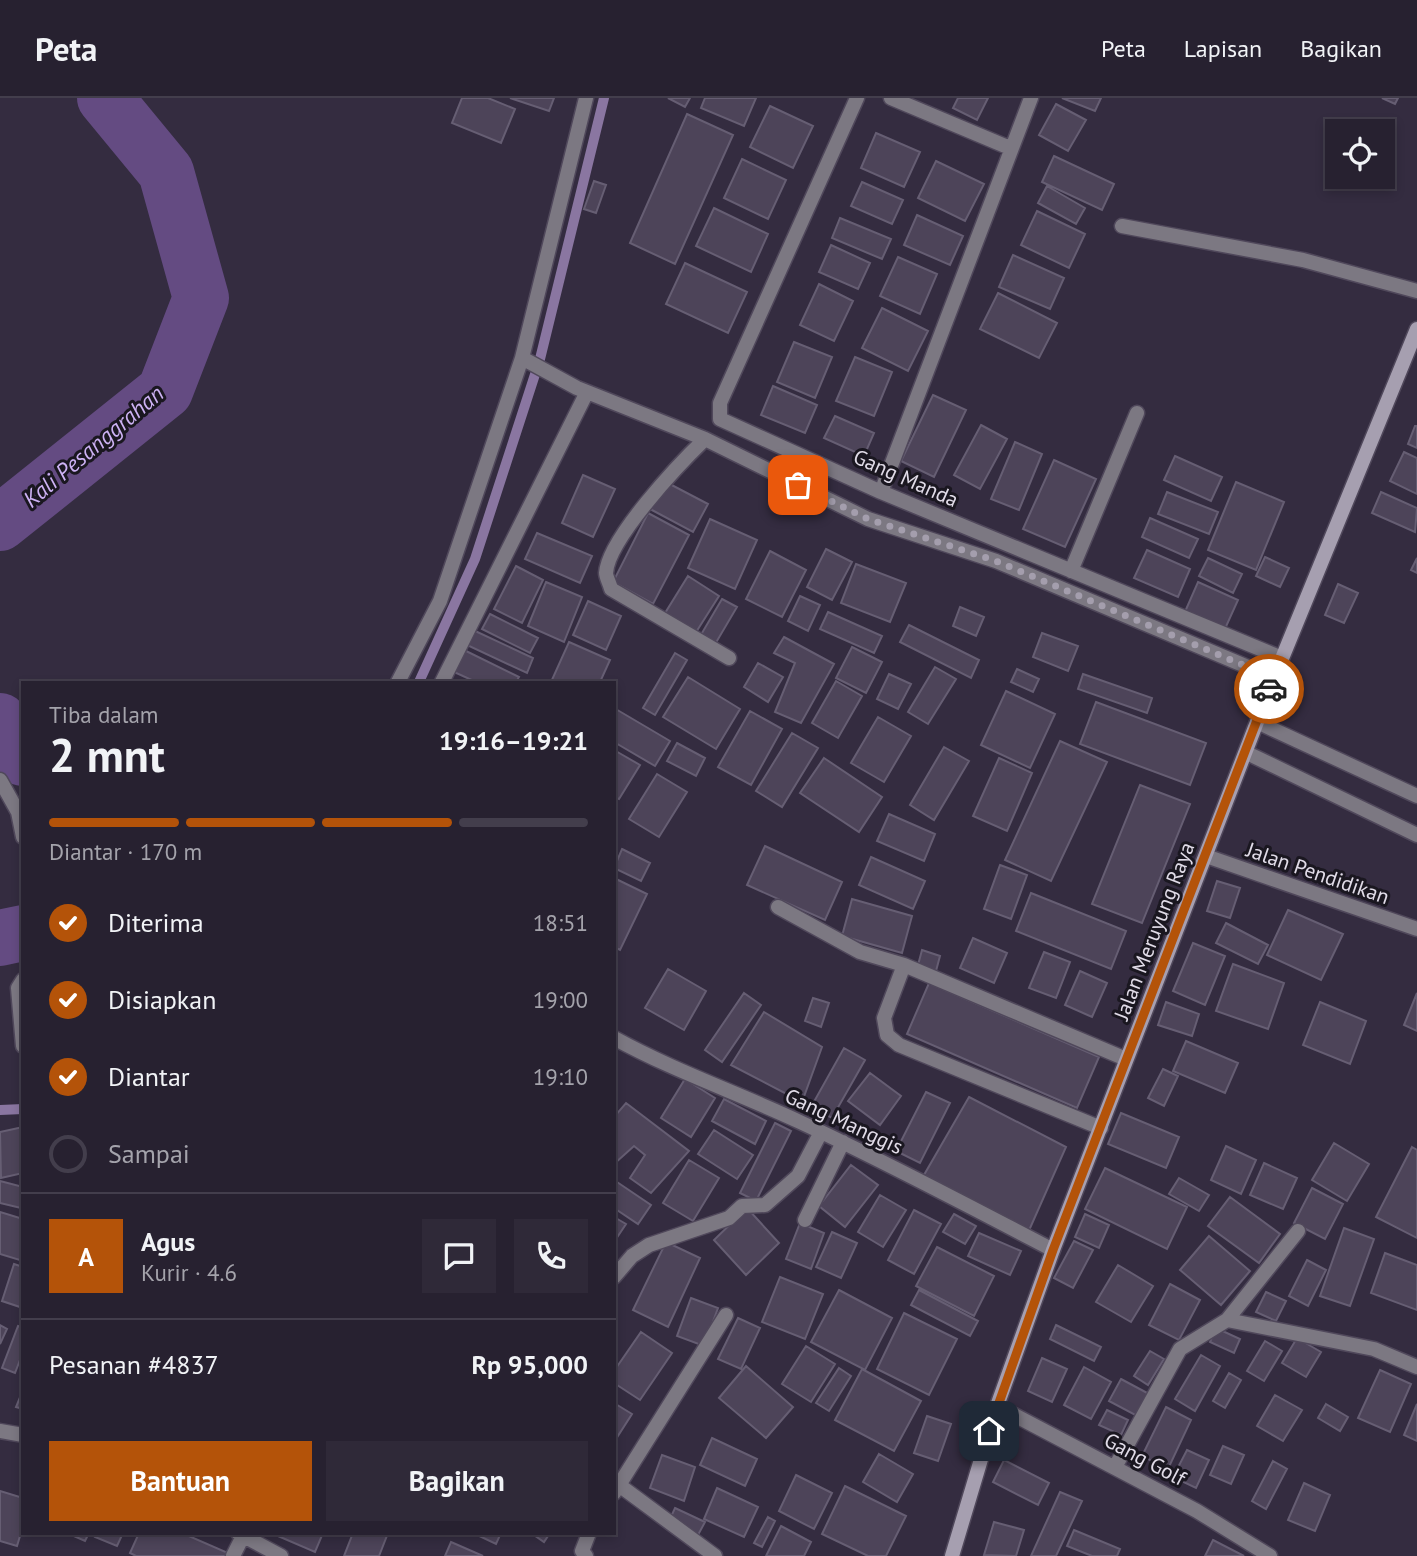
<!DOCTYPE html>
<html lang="id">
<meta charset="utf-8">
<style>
body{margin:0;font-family:"PT Sans",sans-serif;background:#2f2938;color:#f1f3f6;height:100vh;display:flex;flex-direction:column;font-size:26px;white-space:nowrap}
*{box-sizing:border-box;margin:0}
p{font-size:23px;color:#a4a3ab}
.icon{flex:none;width:38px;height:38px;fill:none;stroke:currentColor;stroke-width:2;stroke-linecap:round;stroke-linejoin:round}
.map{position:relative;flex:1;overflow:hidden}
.sheet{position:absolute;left:21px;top:583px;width:595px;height:854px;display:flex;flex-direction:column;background:#272130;border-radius:0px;box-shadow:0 4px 10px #0003,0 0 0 2px #433e4c}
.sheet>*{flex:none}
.buttons{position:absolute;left:1325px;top:21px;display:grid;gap:14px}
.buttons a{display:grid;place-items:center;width:70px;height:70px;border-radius:0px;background:#272130;box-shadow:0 4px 10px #0003,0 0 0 2px #433e4c;font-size:35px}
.pin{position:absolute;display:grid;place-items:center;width:60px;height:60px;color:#fff;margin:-30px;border-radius:14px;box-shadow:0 4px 10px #0006}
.courier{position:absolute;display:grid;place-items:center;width:70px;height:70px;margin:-35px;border:5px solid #b45309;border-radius:50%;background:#fff;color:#222;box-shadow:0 2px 9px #0007}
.headline em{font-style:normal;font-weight:700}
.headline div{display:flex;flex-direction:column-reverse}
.headline{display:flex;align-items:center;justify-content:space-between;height:119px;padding:0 28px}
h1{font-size:46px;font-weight:700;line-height:52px}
.bar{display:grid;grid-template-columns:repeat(4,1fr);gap:10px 7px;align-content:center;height:84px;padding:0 28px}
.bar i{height:9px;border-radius:5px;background:#433e4c}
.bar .current{background:#b45309}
.bar p{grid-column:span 4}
.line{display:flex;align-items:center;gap:18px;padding:0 28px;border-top:2px solid #433e4c}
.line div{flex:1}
.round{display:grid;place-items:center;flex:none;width:74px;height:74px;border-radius:0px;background:#2f2938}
ol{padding:0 28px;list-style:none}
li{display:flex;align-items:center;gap:21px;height:77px}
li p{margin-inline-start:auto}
li .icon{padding:7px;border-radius:50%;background:#b45309;color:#fff;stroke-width:4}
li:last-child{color:#a4a3ab}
li i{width:38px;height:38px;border:4px solid #433e4c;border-radius:50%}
.primary-button{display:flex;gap:14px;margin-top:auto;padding:14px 28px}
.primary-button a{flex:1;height:80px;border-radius:0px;background:#b45309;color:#fff;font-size:28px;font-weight:700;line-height:80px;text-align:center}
.primary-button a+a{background:#2f2938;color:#f1f3f6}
header{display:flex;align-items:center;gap:42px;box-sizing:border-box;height:98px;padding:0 35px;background:#272130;border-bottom:2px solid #433e4c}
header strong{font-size:33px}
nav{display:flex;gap:38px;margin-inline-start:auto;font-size:24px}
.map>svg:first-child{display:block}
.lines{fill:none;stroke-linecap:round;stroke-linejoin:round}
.stream{stroke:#8a76a1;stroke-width:10}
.river{stroke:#644b82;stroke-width:56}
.building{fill:#4d4459;stroke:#665e73;stroke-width:2}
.service-casing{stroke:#50485b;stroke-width:17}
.minor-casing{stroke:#50485b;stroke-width:17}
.secondary-casing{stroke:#50485b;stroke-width:17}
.service{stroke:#7c7882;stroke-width:14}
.minor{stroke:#7c7882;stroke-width:14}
.secondary{stroke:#a69fb0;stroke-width:14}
.done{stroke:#a49ead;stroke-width:7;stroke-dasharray:0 12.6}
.route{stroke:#b45309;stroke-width:9}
.labels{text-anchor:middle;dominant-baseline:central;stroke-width:6;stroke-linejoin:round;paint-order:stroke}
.street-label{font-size:21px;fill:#e1dce8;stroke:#1a1720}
.water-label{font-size:23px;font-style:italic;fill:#cdb2f4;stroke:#1a1720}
</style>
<header>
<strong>Peta</strong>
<nav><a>Peta</a><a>Lapisan</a><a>Bagikan</a></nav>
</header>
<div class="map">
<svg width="1417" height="1458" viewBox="0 0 1417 1458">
<rect width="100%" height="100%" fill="#342c40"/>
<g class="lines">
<!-- stream -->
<path class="stream" d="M419 584 475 461 540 261 604 0
M0 1012 23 1011"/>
<!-- river -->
<path class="river" d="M0 425 165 293 201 200 166 74 105 0
M0 623 23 660
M0 840 23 835"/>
</g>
<!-- building -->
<path class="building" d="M462 0H488L515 11 501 45 452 25Z
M510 0H554L549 13Z
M668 0H690L685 9Z
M705 0H756L744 28 701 10Z
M958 0H988L977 22 953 10Z
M1062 0H1101L1095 13Z
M1382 0H1398L1395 6Z
M1056 6 1086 22 1068 53 1039 37Z
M770 8 813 28 793 70 750 49Z
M687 16 733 37 675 166 630 145Z
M876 35 920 54 904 89 861 70Z
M1054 58 1114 86 1102 112 1042 84Z
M742 61 786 82 768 121 724 100Z
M936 63 984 86 965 123 918 100Z
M594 83 606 87 596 115 584 111Z
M862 84 903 102 892 126 851 108Z
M1047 88 1085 110 1076 126 1038 105Z
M714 110 768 136 751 174 696 148Z
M1037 113 1085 136 1069 170 1021 147Z
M917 117 963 138 950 167 904 147Z
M840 120 891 141 882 161 832 140Z
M831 147 870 165 858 191 819 174Z
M1013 157 1064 180 1050 211 999 189Z
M898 159 937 176 920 216 880 198Z
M685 165 747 194 728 235 666 206Z
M819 186 853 203 834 243 800 227Z
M998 195 1057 225 1039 260 980 231Z
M882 210 928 233 908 273 862 250Z
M794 244 832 259 815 300 777 284Z
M855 259 892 274 874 318 836 303Z
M773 288 817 307 805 335 761 317Z
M933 297 966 312 934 379 901 363Z
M835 318 874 335 864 358 824 340Z
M981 327 1007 341 980 391 954 377Z
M1415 328H1417V350L1408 346Z
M1015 344 1042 356 1019 412 991 401Z
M1404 354 1417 360V396L1390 383Z
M1175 358 1222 379 1211 403 1164 382Z
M1054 362 1096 381 1065 449 1023 431Z
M583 377 615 391 593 439 562 425Z
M664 383 708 406 693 434 650 411Z
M1236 384 1284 404 1256 472 1208 452Z
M1167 394 1218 414 1209 436 1158 416Z
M1381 394 1417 410 1415 434 1372 415Z
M648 415 689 437 653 506 613 484Z
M1150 420 1198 441 1189 460 1142 439Z
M710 421 757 442 735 491 688 470Z
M537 435 592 458 580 485 525 461Z
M826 451 852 464 832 502 807 489Z
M1147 452 1190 471 1178 499 1134 480Z
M770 453 806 472 782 519 746 501Z
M1265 459 1289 470 1280 489 1256 478Z
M1208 460 1242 476 1233 495 1199 478Z
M1417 460V475L1411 472Z
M856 466 906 485 890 524 841 505Z
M516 468 543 482 522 525 494 511Z
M688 478 719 498 693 539 662 520Z
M546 484 582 499 564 544 528 528Z
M1198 484 1238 502 1224 533 1184 516Z
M1338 486 1358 495 1344 525 1325 517Z
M800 498 820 507 808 533 788 523Z
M722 501 737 509 714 548 699 540Z
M588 503 621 518 606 552 573 537Z
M960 509 984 519 976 538 953 528Z
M828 514 882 538 874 555 820 531Z
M490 516 538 540 530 555 482 531Z
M909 527 979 562 971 580 900 544Z
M473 532 533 560 527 575 467 547Z
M1042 535 1078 548 1068 573 1033 559Z
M784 539 834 566 801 625 775 614 795 565 774 555Z
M569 544 610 562 600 584H551Z
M852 549 882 564 866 595 836 580Z
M464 552 519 579 516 584H476L454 574Z
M675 555 687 562 655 617 643 610Z
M758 565 783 579 768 604 744 589Z
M935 569 956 581 928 626 908 614Z
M1017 571 1039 581 1033 594 1011 584Z
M889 576 911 586 898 611 877 601Z
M1083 576 1152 600 1147 615 1078 591Z
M688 579 740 611 716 651 663 619Z
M836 583 862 598 838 640 812 625Z
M1006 593 1055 616 1030 670 981 647Z
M1096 604 1206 645 1190 687 1080 646Z
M614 610 670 643 655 668 614 644Z
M750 613 782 631 751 687 718 669Z
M878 619 911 638 884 684 851 665Z
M792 635 818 650 782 709 756 693Z
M1060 643 1107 664 1051 783 1005 762Z
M677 645 705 660 696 678 667 663Z
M944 649 969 663 934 722 910 707Z
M614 652 640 667 619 701 614 699Z
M824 660 882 699 859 734 800 695Z
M999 660 1032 675 1007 733 973 718Z
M657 676 687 694 659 739 629 721Z
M1140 687 1190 706 1142 825 1092 806Z
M889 716 935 736 924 763 877 743Z
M765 748 842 784 825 822 747 787Z
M622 751 650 765 641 783 614 770Z
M871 759 925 783 913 811 859 787Z
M1000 767 1027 777 1011 821 984 811Z
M614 780 647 796 620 852 614 849Z
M1217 783 1240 790 1230 820 1207 813Z
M1031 795 1126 833 1111 871 1016 833Z
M852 801 912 818 902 855 842 838Z
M1288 812 1343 836 1321 882 1267 857Z
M1226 825 1268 847 1258 866 1216 845Z
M973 840 1007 855 994 885 960 870Z
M1193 845 1225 858 1205 907 1173 893Z
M922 852 940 858 936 873 918 867Z
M1044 854 1070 864 1056 900 1029 890Z
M1233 866 1284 885 1268 931 1216 913Z
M668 871 706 893 684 932 645 910Z
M1080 873 1107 885 1092 919 1065 907Z
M929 885 1099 959 1077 1010 907 936Z
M744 895 761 907 722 964 705 952Z
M1417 895V933L1404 927Z
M813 900 829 905 821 929 805 923Z
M1166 904 1199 916 1192 938 1158 927Z
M1320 904 1366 923 1350 966 1303 947Z
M764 914 822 949 802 1004 731 967Z
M1186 943 1238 965 1225 995 1173 973Z
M844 950 865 962 832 1020 811 1009Z
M1163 971 1178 978 1164 1008 1148 1000Z
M870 975 901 998 880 1027 848 1003Z
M685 981 715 1000 691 1039 661 1020Z
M926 994 950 1005 920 1065 896 1053Z
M969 999 1066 1049 1027 1137 924 1077Z
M724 1001 766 1023 755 1046 712 1023Z
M626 1005 689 1053 651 1095 630 1080 645 1057 634 1048 614 1066V1019Z
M1121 1015 1179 1039 1166 1070 1108 1046Z
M775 1025 791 1033 756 1103 740 1095Z
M23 1029V1075L1 1080 0 1034Z
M714 1032 753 1057 737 1081 698 1056Z
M1334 1045 1369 1066 1347 1103 1312 1082Z
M1226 1048 1256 1062 1241 1096 1211 1082Z
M1412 1049 1417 1052V1140L1376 1119Z
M689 1062 719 1080 693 1123 663 1105Z
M1264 1065 1297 1080 1283 1111 1250 1097Z
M851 1067 878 1087 845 1129 819 1108Z
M1105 1070 1187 1109 1167 1151 1085 1111Z
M1179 1080 1209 1097 1199 1113 1169 1096Z
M614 1082 651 1107 638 1126 614 1110Z
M0 1083 23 1089 21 1110 0 1105Z
M1312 1090 1343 1106 1325 1141 1294 1125Z
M880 1097 906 1112 883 1149 858 1134Z
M1230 1099 1280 1136 1259 1165 1208 1128Z
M747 1110 779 1145 746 1177 714 1142Z
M914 1112 941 1126 914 1176 888 1162Z
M0 1114 23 1121V1163L0 1156Z
M954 1116 976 1128 965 1146 943 1134Z
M1085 1116 1109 1127 1099 1150 1075 1139Z
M614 1119 626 1126 614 1144Z
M800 1125 824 1135 811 1171 786 1161Z
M1344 1130 1374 1141 1350 1208 1320 1198Z
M832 1134 857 1145 841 1180 816 1169Z
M979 1135 1021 1153 1010 1177 968 1158Z
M1209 1138 1250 1173 1221 1207 1180 1172Z
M1074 1143 1093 1152 1073 1190 1054 1180Z
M666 1144 700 1160 668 1229 633 1212Z
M937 1149 994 1178 974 1218 916 1188Z
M1385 1155 1417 1167V1212L1371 1195Z
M1307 1162 1326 1172 1308 1208 1289 1198Z
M14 1166 23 1169V1210L2 1203Z
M1118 1167 1153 1188 1131 1224 1096 1204Z
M780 1179 823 1196 805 1241 762 1224Z
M1170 1186 1200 1202 1179 1242 1149 1227Z
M839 1192 892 1220 865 1272 811 1244Z
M919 1192 978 1223 970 1238 911 1207Z
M1266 1194 1286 1203 1276 1223 1256 1214Z
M691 1200 718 1210 704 1248 677 1238Z
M904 1215 957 1241 929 1297 877 1271Z
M738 1220 760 1230 741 1271 718 1261Z
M0 1227 7 1231 0 1246Z
M1056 1227 1101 1249 1094 1263 1050 1241Z
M18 1228 23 1230V1254L15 1275 2 1270Z
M1216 1230 1240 1241 1234 1255 1210 1244Z
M641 1234 672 1255 640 1302 614 1285V1273Z
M1297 1240 1321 1254 1306 1279 1282 1265Z
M1265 1243 1282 1253 1264 1283 1247 1273Z
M806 1248 835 1266 811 1304 782 1286Z
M1150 1253 1164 1261 1148 1287 1134 1278Z
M1201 1257 1220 1268 1195 1313 1175 1301Z
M1042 1260 1067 1271 1052 1304 1028 1293Z
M746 1268 793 1309 766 1340 719 1300Z
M1084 1269 1111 1284 1091 1321 1064 1307Z
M839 1270 851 1278 829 1313 816 1305Z
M862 1271 921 1303 894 1353 835 1322Z
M1380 1272 1411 1286 1390 1334 1358 1320Z
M1229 1275 1241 1282 1225 1310 1213 1303Z
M1121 1281 1151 1297 1139 1319 1109 1303Z
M23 1292V1311L16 1309Z
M1275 1297 1302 1312 1283 1343 1257 1328Z
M614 1305 632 1316 614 1344Z
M1326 1306 1348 1319 1340 1333 1318 1320Z
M1417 1306V1343L1404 1337Z
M1166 1309 1191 1322 1168 1371 1142 1358Z
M1107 1312 1128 1322 1121 1337 1099 1327Z
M927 1318 951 1326 938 1363 914 1355Z
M712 1340 757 1361 745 1388 700 1367Z
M1223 1348 1244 1357 1231 1386 1210 1377Z
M1187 1352 1209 1362 1196 1390 1173 1379Z
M879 1356 913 1376 897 1404 863 1384Z
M662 1357 695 1369 684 1403 650 1390Z
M1004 1362 1049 1385 1038 1407 993 1384Z
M1273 1363 1287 1371 1266 1411 1252 1403Z
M796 1377 832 1395 814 1431 779 1413Z
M1304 1385 1330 1397 1315 1433 1288 1422Z
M845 1388 906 1418 886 1458H868L822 1436Z
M717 1390 758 1409 744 1439 704 1421Z
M0 1393 23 1400V1428L17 1448 0 1443Z
M1060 1394 1082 1403 1056 1458H1031Z
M675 1410 705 1424 698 1437 669 1423Z
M768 1419 775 1423 762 1449 754 1445Z
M994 1424 1024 1432 1016 1458 984 1457Z
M781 1428 811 1444 804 1458H766Z
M1074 1432 1120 1451 1117 1458H1092L1067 1448Z
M67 1435H89L85 1443Z
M97 1435H123L117 1448 95 1439Z
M139 1435H182L228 1455 227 1458H136L130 1455Z
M271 1435H323L315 1454Z
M353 1435H388L379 1458H344Z
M473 1435H501L496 1446Z
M531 1435H550L544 1444Z
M1213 1442 1244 1458H1205Z
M451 1444 483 1458H445Z"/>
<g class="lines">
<!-- service casing -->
<g class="service-casing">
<path id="service" d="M778 809 860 854 904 867 1126 961
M904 867 884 920 887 937 899 947 1101 1030"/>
</g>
<!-- minor casing -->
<g class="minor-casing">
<path id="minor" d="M857 0 720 305V321L881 394 1282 560
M891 0 1010 50
M1122 128 1303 162 1417 193
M522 260 577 290 705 341 868 421 996 463 1274 580
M705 341C680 365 608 441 606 475 606 479 610 486 611 491L729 560
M881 394 1031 0
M1071 473 1137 315
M398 584 440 503 522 260 586 0
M442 584 587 294
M1257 624 1417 698
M1247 655 1417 737
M0 682 18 714 23 739
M1206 758 1417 831
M23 882 18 890 23 948
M614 940C674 973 738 995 800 1024 886 1064 969 1108 1053 1152
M805 1122 843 1044
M614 1179 632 1158 649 1147 729 1120 742 1108 765 1107 798 1078 821 1034
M1227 1222 1298 1133
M997 1308 1197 1413 1270 1458
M0 1333 23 1337
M1115 1369 1180 1251 1227 1222 1374 1251 1417 1269
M619 1387 715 1458
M614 1395 726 1217
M238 1435 281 1458
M233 1458 243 1438
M586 1458 582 1453 589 1435"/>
</g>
<!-- secondary casing -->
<g class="secondary-casing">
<path id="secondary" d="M952 1458 997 1308 1053 1152 1274 580 1417 231"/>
</g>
<!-- service -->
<use href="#service" class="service"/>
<!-- minor -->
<use href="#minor" class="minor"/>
<!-- secondary -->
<use href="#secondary" class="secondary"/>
</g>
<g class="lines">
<!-- done -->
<path class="done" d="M798 387 868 421 996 463 1274 580 1269 591"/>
<!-- route -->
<path class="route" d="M989 1333 1053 1152 1269 591"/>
</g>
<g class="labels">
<!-- street labels -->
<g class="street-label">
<text transform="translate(906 380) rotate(24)">Gang Manda</text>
<text transform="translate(1318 775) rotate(19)">Jalan Pendidikan</text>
<text transform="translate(1154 833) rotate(-69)">Jalan Meruyung Raya</text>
<text transform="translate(844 1023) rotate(25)">Gang Manggis</text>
<text transform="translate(1145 1361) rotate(28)">Gang Golf</text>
</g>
<!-- water labels -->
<g class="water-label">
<text transform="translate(93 348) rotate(-40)">Kali Pesanggrahan</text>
</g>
</g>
</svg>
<div class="buttons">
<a><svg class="icon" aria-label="locate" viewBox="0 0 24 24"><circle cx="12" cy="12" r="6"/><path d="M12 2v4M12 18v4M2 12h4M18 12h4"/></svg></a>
</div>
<div class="pin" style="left:798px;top:387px;background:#ea580c"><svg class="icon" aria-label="bag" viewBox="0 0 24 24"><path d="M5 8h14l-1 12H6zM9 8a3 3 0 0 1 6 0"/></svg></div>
<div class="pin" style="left:989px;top:1333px;background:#1f2937"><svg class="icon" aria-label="home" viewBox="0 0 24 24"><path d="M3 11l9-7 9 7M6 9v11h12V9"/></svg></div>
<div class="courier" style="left:1269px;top:591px"><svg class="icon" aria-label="car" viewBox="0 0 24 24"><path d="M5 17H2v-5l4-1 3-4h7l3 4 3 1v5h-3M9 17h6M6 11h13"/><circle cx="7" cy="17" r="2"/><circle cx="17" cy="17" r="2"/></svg></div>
<section class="sheet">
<div class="headline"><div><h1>2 mnt</h1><p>Tiba dalam</p></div><em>19:16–19:21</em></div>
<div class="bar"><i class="current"></i><i class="current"></i><i class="current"></i><i></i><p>Diantar · 170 m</p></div>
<ol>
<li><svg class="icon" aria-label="check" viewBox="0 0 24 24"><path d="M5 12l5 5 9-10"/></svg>Diterima<p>18:51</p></li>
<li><svg class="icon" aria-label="check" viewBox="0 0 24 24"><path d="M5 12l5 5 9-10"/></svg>Disiapkan<p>19:00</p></li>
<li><svg class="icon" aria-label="check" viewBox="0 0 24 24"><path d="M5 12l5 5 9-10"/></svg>Diantar<p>19:10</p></li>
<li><i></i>Sampai</li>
</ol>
<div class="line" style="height:126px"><b class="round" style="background:#b45309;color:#fff">A</b><div><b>Agus</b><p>Kurir · 4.6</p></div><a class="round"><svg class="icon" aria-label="chat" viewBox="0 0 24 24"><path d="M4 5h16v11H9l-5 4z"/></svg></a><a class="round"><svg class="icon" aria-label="phone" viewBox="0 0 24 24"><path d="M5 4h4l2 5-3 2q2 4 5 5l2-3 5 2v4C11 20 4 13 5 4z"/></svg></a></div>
<div class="line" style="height:91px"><div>Pesanan #4837</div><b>Rp 95,000</b></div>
<div class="primary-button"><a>Bantuan</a><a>Bagikan</a></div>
</section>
</div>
